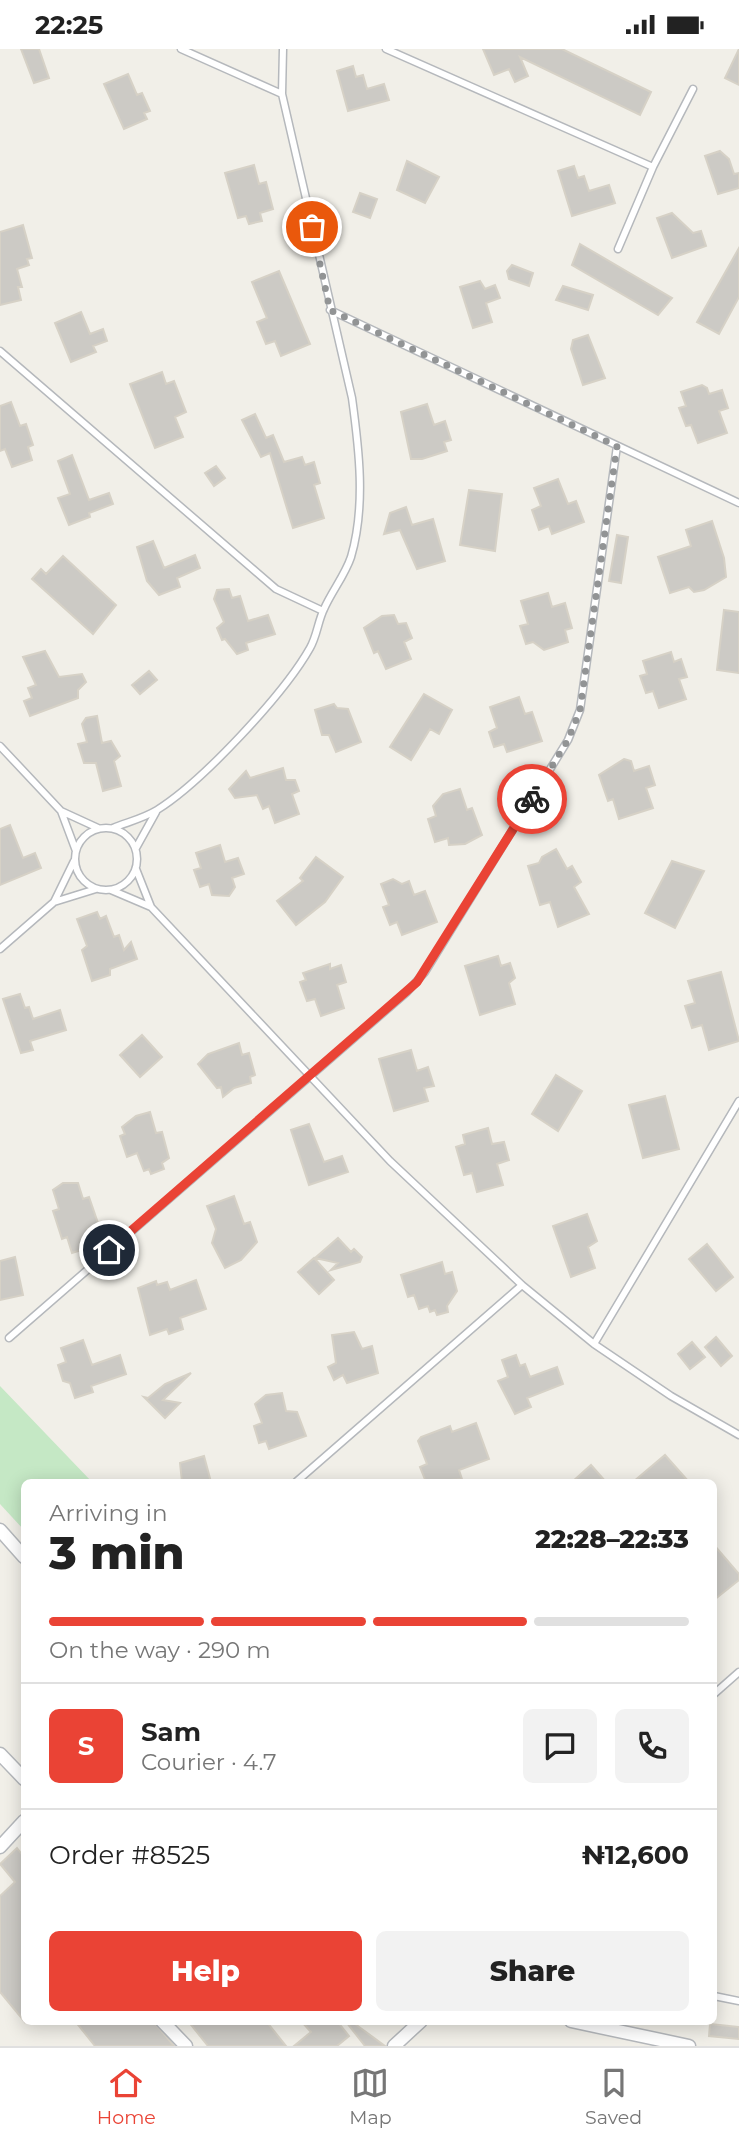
<!DOCTYPE html>
<meta charset="utf-8">
<style>
body{margin:0;font-family:Montserrat,sans-serif;background:#f2f2f2;color:#222;height:100vh;display:flex;flex-direction:column;font-size:26px;white-space:nowrap}
*{box-sizing:border-box;margin:0}
p{font-size:23px;color:#767676}
.icon{flex:none;width:38px;height:38px;fill:none;stroke:currentColor;stroke-width:2;stroke-linecap:round;stroke-linejoin:round}
.map{position:relative;flex:1;overflow:hidden}
.sheet{position:absolute;left:21px;top:1430px;width:696px;height:546px;display:flex;flex-direction:column;background:#fff;border-radius:10px;box-shadow:0 4px 18px #0003}
.sheet>*{flex:none}
.pin{position:absolute;display:grid;place-items:center;width:60px;height:60px;color:#fff;margin:-30px;border:4px solid #fff;border-radius:50%;box-shadow:0 2px 7px #0007}
.courier{position:absolute;display:grid;place-items:center;width:70px;height:70px;margin:-35px;border:5px solid #ea4335;border-radius:50%;background:#fff;color:#222;box-shadow:0 2px 9px #0007}
.headline em{font-style:normal;font-weight:800}
.headline div{display:flex;flex-direction:column-reverse}
.headline{display:flex;align-items:center;justify-content:space-between;height:119px;padding:0 28px}
h1{font-size:46px;font-weight:800;line-height:52px}
.bar{display:grid;grid-template-columns:repeat(4,1fr);gap:10px 7px;align-content:center;height:84px;padding:0 28px}
.bar i{height:9px;border-radius:5px;background:#e0e0e0}
.bar .current{background:#ea4335}
.bar p{grid-column:span 4}
.line{display:flex;align-items:center;gap:18px;padding:0 28px;border-top:2px solid #e0e0e0}
.line div{flex:1}
.round{display:grid;place-items:center;flex:none;width:74px;height:74px;border-radius:10px;background:#f2f2f2}
.primary-button{display:flex;gap:14px;margin-top:auto;padding:14px 28px}
.primary-button a{flex:1;height:80px;border-radius:10px;background:#ea4335;color:#fff;font-size:28px;font-weight:800;line-height:80px;text-align:center}
.primary-button a+a{background:#f2f2f2;color:#222}
.status{display:flex;justify-content:space-between;align-items:center;height:49px;padding:0 35px;background:#fff;direction:ltr}
.status svg{height:19px;fill:currentColor}
.tab-bar{display:flex;justify-content:space-around;align-items:center;height:98px;border-top:2px solid #e0e0e0;background:#fff;font-size:19px;color:#767676}
.tab-bar a{display:grid;justify-items:center;gap:4px}
.tab-bar .current{color:#ea4335}
.map>svg:first-child{display:block}
.green{fill:#c5e8c5}
.building{fill:#cccac5;stroke:#d6d1c6;stroke-width:2}
.lines{fill:none;stroke-linecap:round;stroke-linejoin:round}
.service-casing{stroke:#b5b8bc;stroke-width:9}
.minor-casing{stroke:#b5b8bc;stroke-width:15}
.service{stroke:#fff;stroke-width:6}
.minor{stroke:#fff;stroke-width:12}
.done{stroke:#929495;stroke-width:7;stroke-dasharray:0 12.6}
.route{stroke:#ea4335;stroke-width:9}
</style>
<div class="status"><b>22:25</b><svg viewBox="0 0 49 12"><path d="M0 12V9h3v3zM5 12V6h3v6zM10 12V3h3v9zM15 12V0h3v12zM26 1h20v11H26zM47 4h2v5h-2z"/></svg></div>
<div class="map">
<svg width="739" height="1997" viewBox="0 0 739 1997">
<rect width="100%" height="100%" fill="#f1efe8"/>
<!-- green -->
<path class="green" d="M0 1337 92 1433H24V1481L0 1455Z"/>
<!-- building -->
<path class="building" d="M21 0H39L49 29 34 34Z
M483 0H562L651 43 640 66 520 8 528 27 515 33 509 20 494 26Z
M739 0V36L725 29Z
M353 17 356 28 363 26 367 40 384 35 389 51 348 62 337 22Z
M128 25 137 46 142 44 150 62 144 64 147 70 124 80 104 35Z
M720 102 729 110 734 125 739 124V139L718 145 705 107Z
M407 112 439 128 425 154 397 141Z
M254 116 259 135 266 133 273 160 260 164 262 172 249 175 246 167 238 169 225 124Z
M574 117 578 129 584 127 589 142 609 136 615 154 572 167 558 122Z
M360 144 377 150 370 169 353 163Z
M672 164 693 184 701 182 706 197 672 209 657 169Z
M23 176 32 209 27 210 29 216 17 220 22 238H18L21 251 0 256V183Z
M580 195 672 249 658 266 572 216Z
M739 199V248L719 285 697 273Z
M512 216 533 224 529 237 509 230 507 222Z
M279 222 310 295 281 307 275 292 266 295 257 273 267 269 252 233Z
M480 232 485 240 495 236 500 249 486 254 492 273 473 279 460 238Z
M563 237 593 246 588 261 556 251Z
M81 263 90 285 103 280 107 292 93 297 96 303 71 313 55 274Z
M588 286 605 329 583 336 571 300 573 291Z
M162 323 166 335 174 332 186 363 175 368 183 388 155 399 130 335Z
M702 336 707 339 709 345 722 341 728 359 719 362 727 384 698 394 691 376 686 377 679 359 686 357 681 343Z
M11 353 20 377 26 375 33 396 28 398 32 411 12 418 5 400 0 402V357Z
M427 355 434 376 445 372 451 391 444 393 447 402 422 410H411L401 363Z
M255 365 266 389 273 386 284 413 302 408 305 416 314 413 320 434 314 436 324 469 293 479 270 404 261 408 242 371Z
M72 406 89 451 109 444 113 455 89 464 90 468 69 476 58 449 70 445 58 412Z
M216 417 225 429 214 437 205 424Z
M558 430 568 455 576 452 584 473 552 485 549 477 539 481 532 461 541 457 534 439Z
M469 441 502 445 495 502 460 496Z
M406 458 412 476 433 470 445 512 417 520 400 481 384 485 390 464Z
M712 472 724 509 726 528 704 541 694 543 689 538 670 544 658 508 691 497 686 481Z
M617 486 628 488 621 534 609 532Z
M153 492 164 519 195 506 200 519 177 529 180 538 159 546 147 532 137 498Z
M63 507 116 556 93 585 32 530 41 520 46 525Z
M229 540 232 549 240 547 248 572 268 566 275 585 246 594 248 601 237 605 225 590 222 591 217 579 224 573 214 550 217 541Z
M548 544 552 558 565 554 572 579 565 581 568 593 544 601 533 593 526 595 520 577 528 575 521 552Z
M724 561 739 563V624L717 621Z
M394 566 398 575 406 574 412 589 404 593 411 610 386 620 378 602 374 604 364 579 382 567Z
M45 602 59 628 82 625 86 633 78 641V649L30 667 24 652 32 649 28 639 36 636 23 608Z
M671 603 674 613 681 610 687 628 679 630 686 650 659 659 653 642 646 644 640 627 647 625 643 612Z
M149 622 157 631 140 645 132 636Z
M424 645 452 661 439 685 430 680 411 711 390 698Z
M519 648 525 665 532 663 542 692 507 703 504 695 494 698 489 683 497 679 490 658Z
M334 655 337 659 348 660 361 693 336 703 329 686H322L315 661Z
M97 667 102 694 111 692 120 707 114 712 121 737 103 742 96 714H84L78 695 87 693 82 675 86 669Z
M624 710 631 712 634 722 649 717 655 736 646 739 653 759 619 770 613 750 608 752 599 726Z
M283 719 286 731H295L299 742 292 745 299 765 275 774 269 757 263 760 257 746 235 749 229 740 246 722 250 729Z
M460 740 467 761 472 759 482 786 465 795 449 796 448 789 435 793 428 770 436 767 433 757 443 745Z
M10 776 23 809 35 804 41 819 0 836V780Z
M220 796 225 813 238 809 244 825 232 829 235 838 229 847 212 846 209 835 200 838 194 821 201 819 196 804Z
M556 800 567 820 572 817 581 833 574 838 589 865 558 878 550 853 540 856 528 817 539 814 542 808Z
M316 808 343 828 325 853 296 876 277 852 303 832 300 829Z
M672 812 704 822 675 879 645 864Z
M393 830 402 835 409 832 414 846 425 842 437 873 402 886 397 873 390 876 383 858 389 856 381 835Z
M97 863 100 870 106 867 114 888 119 886 124 901 131 893 137 910 110 920V926L92 932 82 901 87 897 77 870Z
M498 907 501 917 510 914 515 929 509 934 515 955 480 966 465 917Z
M330 915V920L341 916 346 933 337 936 344 959 321 967 315 950 307 952 300 933 306 931 303 924Z
M721 923 739 992 709 1001 702 976 692 979 685 957 695 954 688 932Z
M20 945 25 959 29 958 33 970 60 961 66 981 30 992 33 1001 21 1004 3 950Z
M142 986 162 1008 140 1028 120 1006Z
M239 994 242 1006 249 1004 255 1026 250 1028 251 1034 234 1039 223 1048 221 1038 217 1039 198 1015 208 1005Z
M411 1001 417 1022 428 1018 434 1037 424 1039 428 1052 394 1062 379 1010Z
M556 1026 582 1042 558 1082 532 1065Z
M665 1047 679 1100 643 1109 629 1056Z
M150 1063 156 1084 162 1083 169 1109 162 1114 164 1120 151 1125 149 1120 144 1122 137 1104 127 1108 120 1087 125 1085 122 1078 136 1067Z
M309 1075 324 1113 342 1107 348 1123 309 1136 291 1081Z
M488 1079 492 1095 504 1093 509 1111 497 1115 503 1136 477 1143 472 1124 464 1126 456 1098 465 1095 463 1086Z
M63 1134H78L83 1150 89 1148 99 1177 88 1180 94 1197 72 1204 67 1188 62 1190 53 1162 59 1160 53 1141Z
M234 1147 244 1175 250 1173 257 1193 241 1211 225 1219 212 1194 216 1180 207 1157Z
M587 1165 597 1192 588 1198 595 1219 571 1228 553 1177Z
M338 1189 351 1203 354 1200 362 1208 360 1213 331 1221 338 1214 315 1209Z
M707 1195 733 1228 716 1242 689 1210Z
M15 1208 23 1246 0 1251V1212Z
M314 1209 334 1231 319 1245 298 1223Z
M442 1213 445 1225 452 1223 457 1242 447 1257 448 1263 437 1266 435 1261 430 1263 428 1257 419 1260 414 1246 408 1248 401 1226Z
M196 1231 206 1260 180 1269 183 1280 169 1285 167 1280 150 1286 138 1239 156 1232 157 1236 167 1233 170 1241Z
M354 1283 362 1300 372 1297 378 1324 347 1334 343 1326 334 1331 328 1318 336 1314 332 1286Z
M716 1288 732 1307 721 1317 705 1298Z
M83 1291 92 1316 120 1306 126 1325 91 1337 93 1343 75 1349 70 1334 63 1332 58 1316 66 1313 61 1299Z
M692 1293 705 1308 690 1320 678 1305Z
M516 1306 520 1317 525 1315 530 1328 557 1318 563 1335 527 1349 531 1358 515 1365 498 1332 508 1328 502 1311Z
M191 1324 163 1351 180 1354 165 1369 144 1348 148 1349 165 1335Z
M282 1344 286 1362 297 1363 306 1387 269 1400 266 1392 259 1394 254 1377 262 1374 255 1355 266 1346Z
M476 1374 489 1410 459 1421 462 1430 426 1433 420 1418 427 1415 418 1392 421 1388 450 1377 452 1383Z
M665 1406 689 1433H633Z
M204 1407 211 1433H182L180 1414Z
M591 1416 606 1433H572Z
M714 1496 739 1525V1531L714 1551Z
M17 1799 24 1808V1972L0 1943V1847L15 1833 0 1815Z
M75 1972H153L174 1997H95Z
M188 1972H266L286 1997H208Z
M301 1972H337L349 1987 337 1997H294L311 1983Z
M351 1972 385 1997H365L347 1974Z
M710 1975 739 1978V1990L709 1987Z"/>
<g class="lines">
<!-- service casing -->
<g class="service-casing">
<path id="service" d="M181 0 282 45
M386 0 653 118
M618 200 653 118 693 40
M330 261 739 454
M0 302 276 540 323 562
M0 697 61 762 98 779
M61 762 76 802
M75 810a31 31 0 1 1 62 0a31 31 0 1 1-62 0Z
M113 779C128 773 144 769 157 761 202 733 284 645 310 599 317 587 318 572 324 560 332 542 345 526 351 508 366 457 359 400 352 349L282 45 283 0
M136 799 156 763
M136 820 151 858 390 1112 522 1236 594 1295 671 1347 739 1386
M111 841 151 858
M54 853 96 840
M0 900 54 853 74 812
M9 1289 407 943 425 923 568 691 580 661 617 397
M594 1295 739 1052
M296 1433 522 1236
M714 1645 739 1623
M714 1947 739 1952"/>
</g>
<!-- minor casing -->
<g class="minor-casing">
<path id="minor" d="M0 1481 24 1508
M0 1705 24 1730
M0 1798 24 1772
M162 1972 186 1997
M571 1972 689 1997
M394 1997 421 1972"/>
</g>
<!-- service -->
<use href="#service" class="service"/>
<!-- minor -->
<use href="#minor" class="minor"/>
</g>
<g class="lines">
<!-- done -->
<path class="done" d="M312 178 330 261 617 397 580 661 568 691 532 750"/>
<!-- route -->
<path class="route" d="M109 1201 417 933 532 750"/>
</g>
</svg>
<div class="pin" style="left:312px;top:178px;background:#ea580c"><svg class="icon" aria-label="bag" viewBox="0 0 24 24"><path d="M5 8h14l-1 12H6zM9 8a3 3 0 0 1 6 0"/></svg></div>
<div class="pin" style="left:109px;top:1201px;background:#1f2937"><svg class="icon" aria-label="home" viewBox="0 0 24 24"><path d="M3 11l9-7 9 7M6 9v11h12V9"/></svg></div>
<div class="courier" style="left:532px;top:750px"><svg class="icon" aria-label="bike" viewBox="0 0 24 24"><circle cx="6" cy="16" r="4"/><circle cx="18" cy="16" r="4"/><path d="M6 16l4-8h5l3 8M10 8l3 8H6M13 5h3"/></svg></div>
<section class="sheet">
<div class="headline"><div><h1>3 min</h1><p>Arriving in</p></div><em>22:28–22:33</em></div>
<div class="bar"><i class="current"></i><i class="current"></i><i class="current"></i><i></i><p>On the way · 290 m</p></div>
<div class="line" style="height:126px"><b class="round" style="background:#ea4335;color:#fff">S</b><div><b>Sam</b><p>Courier · 4.7</p></div><a class="round"><svg class="icon" aria-label="chat" viewBox="0 0 24 24"><path d="M4 5h16v11H9l-5 4z"/></svg></a><a class="round"><svg class="icon" aria-label="phone" viewBox="0 0 24 24"><path d="M5 4h4l2 5-3 2q2 4 5 5l2-3 5 2v4C11 20 4 13 5 4z"/></svg></a></div>
<div class="line" style="height:91px"><div>Order #8525</div><b>₦12,600</b></div>
<div class="primary-button"><a>Help</a><a>Share</a></div>
</section>
</div>
<nav class="tab-bar">
<a class="current"><svg class="icon" aria-label="home" viewBox="0 0 24 24"><path d="M3 11l9-7 9 7M6 9v11h12V9"/></svg>Home</a>
<a><svg class="icon" aria-label="map" viewBox="0 0 24 24"><path d="M3 6l6-2 6 2 6-2v14l-6 2-6-2-6 2zM9 4v14M15 6v14"/></svg>Map</a>
<a><svg class="icon" aria-label="saved" viewBox="0 0 24 24"><path d="M7 4h10v16l-5-4-5 4z"/></svg>Saved</a>
</nav>
